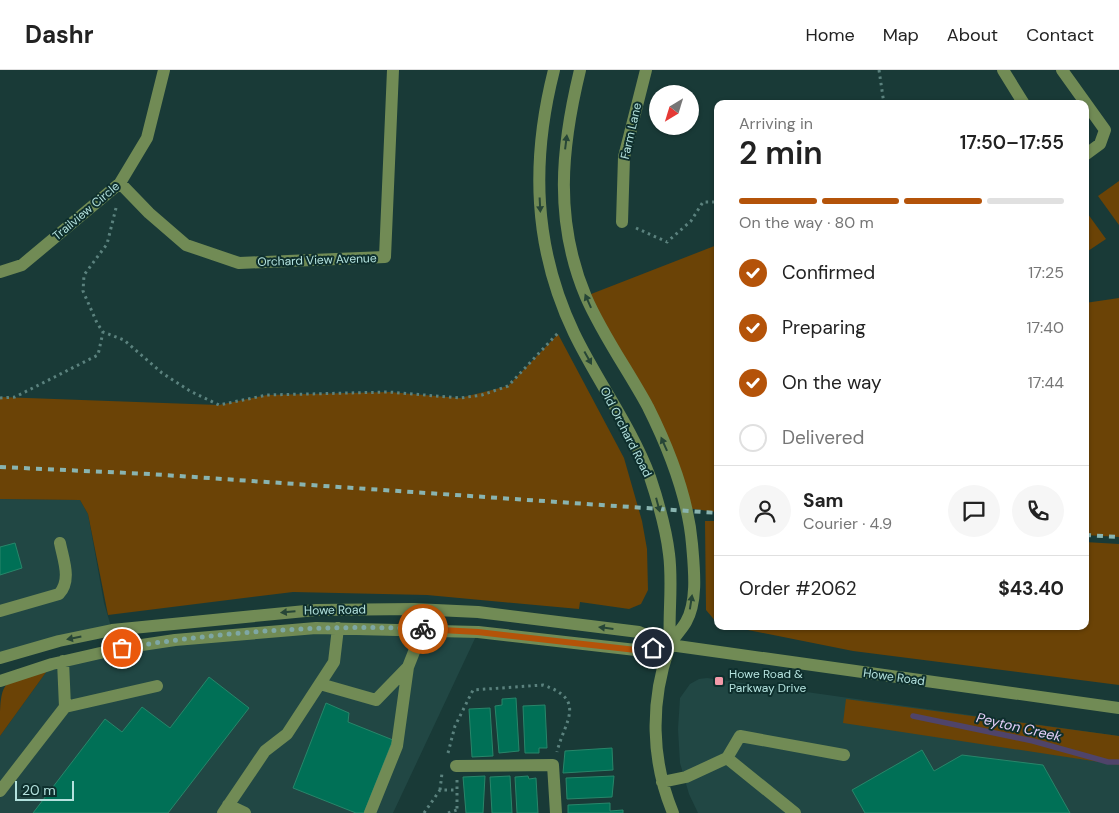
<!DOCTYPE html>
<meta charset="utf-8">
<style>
body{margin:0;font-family:"DM Sans",sans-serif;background:#f6f6f6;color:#222;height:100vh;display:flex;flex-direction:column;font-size:19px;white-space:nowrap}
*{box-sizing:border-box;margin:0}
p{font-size:16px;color:#767676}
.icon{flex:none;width:28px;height:28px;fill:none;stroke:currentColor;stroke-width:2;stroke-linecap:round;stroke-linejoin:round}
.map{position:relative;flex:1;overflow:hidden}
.panel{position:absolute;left:714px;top:30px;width:375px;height:530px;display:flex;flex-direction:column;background:#fff;border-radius:10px;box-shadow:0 1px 4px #0004}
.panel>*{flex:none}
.needle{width:32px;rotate:218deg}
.tools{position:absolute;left:649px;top:15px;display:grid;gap:10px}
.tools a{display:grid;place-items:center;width:50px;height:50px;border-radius:50%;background:#fff;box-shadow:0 1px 4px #0004;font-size:25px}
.scale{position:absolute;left:15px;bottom:12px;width:59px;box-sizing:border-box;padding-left:5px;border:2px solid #b4e2de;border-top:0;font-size:14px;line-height:18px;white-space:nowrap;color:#b4e2de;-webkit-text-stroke:4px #0e2f2d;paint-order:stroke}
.pin{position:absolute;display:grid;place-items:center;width:42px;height:42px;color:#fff;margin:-21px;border:2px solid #fff;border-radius:50%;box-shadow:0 1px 5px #0007}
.courier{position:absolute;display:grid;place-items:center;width:50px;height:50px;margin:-25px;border:4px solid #b45309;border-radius:50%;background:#fff;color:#222;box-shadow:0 1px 6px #0007}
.summary em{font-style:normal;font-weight:600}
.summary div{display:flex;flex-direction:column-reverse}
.summary{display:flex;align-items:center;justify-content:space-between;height:85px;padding:0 25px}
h1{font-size:32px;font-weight:600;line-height:38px}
.bar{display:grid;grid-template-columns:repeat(4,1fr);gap:8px 5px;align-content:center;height:60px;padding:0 25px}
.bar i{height:6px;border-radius:4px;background:#e0e0e0}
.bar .on{background:#b45309}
.bar p{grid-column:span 4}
.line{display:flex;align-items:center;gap:12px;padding:0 25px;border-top:1px solid #e0e0e0}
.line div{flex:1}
.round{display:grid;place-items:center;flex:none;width:52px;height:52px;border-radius:26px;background:#f6f6f6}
ol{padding:0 25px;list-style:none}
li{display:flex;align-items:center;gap:15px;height:55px}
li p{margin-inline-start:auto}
li .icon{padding:5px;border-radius:50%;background:#b45309;color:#fff;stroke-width:4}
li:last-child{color:#767676}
li i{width:28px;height:28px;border:2px solid #e0e0e0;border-radius:50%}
header{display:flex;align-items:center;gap:30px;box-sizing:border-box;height:70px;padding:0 25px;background:#fff;border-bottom:1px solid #e0e0e0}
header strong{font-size:24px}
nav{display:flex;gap:28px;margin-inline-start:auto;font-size:18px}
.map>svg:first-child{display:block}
.built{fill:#214744}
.green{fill:#6b4306}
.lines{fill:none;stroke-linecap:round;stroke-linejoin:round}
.stream{stroke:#4f446a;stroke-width:5.5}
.building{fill:#007056;stroke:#28866a}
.path{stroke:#5b827e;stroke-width:3;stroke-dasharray:2.5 4;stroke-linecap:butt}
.minor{stroke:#718b55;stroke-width:12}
.rail{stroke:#89b4b0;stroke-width:4;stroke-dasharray:6 6;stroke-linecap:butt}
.oneway{fill:#274637}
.done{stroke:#7ea7a4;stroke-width:5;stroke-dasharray:0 9}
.route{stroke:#b45309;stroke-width:6}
.poi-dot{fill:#f39aa9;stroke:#0e2f2d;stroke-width:2}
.labels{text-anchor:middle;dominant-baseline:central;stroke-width:4;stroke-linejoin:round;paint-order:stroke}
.street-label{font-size:12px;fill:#b4e2de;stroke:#0e2f2d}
.poi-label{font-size:12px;fill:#b4e2de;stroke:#0e2f2d;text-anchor:start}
.water-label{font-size:14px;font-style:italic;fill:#e4cef8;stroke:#0e2f2d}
</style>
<header>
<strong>Dashr</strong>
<nav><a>Home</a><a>Map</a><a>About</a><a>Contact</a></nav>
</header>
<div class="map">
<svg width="1119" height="743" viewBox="0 0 1119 743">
<rect width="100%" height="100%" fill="#193a37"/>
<!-- built -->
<path class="built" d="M0 429 80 430 88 444 104 533 112 560 0 588Z
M316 558 478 562 393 743H0V666L52 594 122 578Z
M707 608 1119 666V743H698L689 724 680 693 678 659 680 628 690 614 699 609Z"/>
<!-- green -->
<path class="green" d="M1119 111V155L1098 126Z
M1085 140 1106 169 1085 183Z
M717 175V442L686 438 679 411 586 226Z
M1119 228V467L1085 465V233Z
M558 264 624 388 642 451 647 479 648 520 641 534 629 539 580 532 579 539 427 525 293 522 108 545 88 444 80 430 0 429V327L219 335 267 325 389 322 460 328 508 316Z
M705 451H717V553L706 540Z
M1085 472 1119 474V615L853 581 728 556H1085Z
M52 594 0 666C0 606 0 613 52 594Z
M846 629 1119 666V695L843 653Z"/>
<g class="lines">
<!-- stream -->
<path class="stream" d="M913 646 1033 671 1108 692H1119"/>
</g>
<!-- building -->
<path class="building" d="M15 473 22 498 0 505V477Z
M209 607 249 638 168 743H33L105 649 122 662 142 637 170 658Z
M516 628 519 681 499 683 495 636 502 635V629Z
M326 633 349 643 348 652 393 670 364 743H356L293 718Z
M545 635 547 678H539V683H525L523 636Z
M490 638 493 686 472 687 469 639Z
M612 678 613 700 563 703 565 681Z
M922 680 934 701 962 685 1043 695 1070 743H865L852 720Z
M485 706 483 743H466L463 707Z
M510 706 512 743H492L490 707Z
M528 706 529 709 536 708 538 743H517L515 707Z
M614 706 612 727 567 729 566 708Z
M610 733V741L623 740V743H568V735Z"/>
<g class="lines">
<!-- path -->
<path class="path" d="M879 0 884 34
M116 138 107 174 84 205 83 221 97 253 103 262 124 270 162 303 190 321 219 335 267 325 389 322 460 328 482 325 508 316 558 263
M636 158 667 172 691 151 703 132H718
M0 328 15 327 98 285 103 262
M448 683 455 656 473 620 543 615C588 630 564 652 557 682
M457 710V740
M440 720 442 703
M424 743 440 720H457
M448 743 457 740V743"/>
<!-- minor -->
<path class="minor" d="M554 0C531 90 533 177 574 263 597 311 631 356 650 407 658 431 666 458 669 484 673 514 668 545 670 575
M580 0C561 78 554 151 586 227 603 266 628 300 648 337 669 379 688 427 692 474 694 498 698 531 686 552 681 561 672 568 669 578 650 632 651 690 673 743
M1003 0 1024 34
M1062 0 1105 60 1100 74 1085 85
M120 113 149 143 186 175 239 193 385 187 393 0
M622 152 624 87 646 0
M0 202 22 195 120 113 147 68 164 0
M0 541 59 524C72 510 63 489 60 473
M0 588 59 571 112 560 316 540 414 539 478 542 639 562 670 575 1119 638
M0 611 52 594 122 578 175 570 316 558 478 562 636 580 670 575
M320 614 376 630 408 597 423 559
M65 637 157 616
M456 696 553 695 556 743
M662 712 686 707 727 688
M0 721 65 637 63 591
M228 735 245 743
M223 743 265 681 287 664 334 592 338 558
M370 743 397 676 408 597
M795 743 727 688 740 666 844 685"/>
<!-- rail -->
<path class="rail" d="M0 397 150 404 718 443
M1085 465 1119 467"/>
</g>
<!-- one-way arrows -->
<defs><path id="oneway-solid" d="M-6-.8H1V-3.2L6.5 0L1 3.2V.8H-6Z" transform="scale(1.25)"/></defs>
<g class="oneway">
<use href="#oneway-solid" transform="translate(566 72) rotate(-83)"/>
<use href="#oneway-solid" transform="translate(540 135) rotate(87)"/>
<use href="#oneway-solid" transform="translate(588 231) rotate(-114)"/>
<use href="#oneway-solid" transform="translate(588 288) rotate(61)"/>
<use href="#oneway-solid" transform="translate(664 374) rotate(-114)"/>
<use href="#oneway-solid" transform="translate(658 435) rotate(75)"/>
<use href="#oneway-solid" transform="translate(691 532) rotate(-81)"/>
<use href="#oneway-solid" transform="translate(288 542) rotate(175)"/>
<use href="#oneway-solid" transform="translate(606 558) rotate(-173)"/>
<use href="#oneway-solid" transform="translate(74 568) rotate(169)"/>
</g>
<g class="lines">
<!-- done -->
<path class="done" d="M122 578C221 562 322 554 423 559"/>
<!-- route -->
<path class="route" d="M423 559 478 562 636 580 653 578"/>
</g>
<!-- markers -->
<rect class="poi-dot" x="714" y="606" width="10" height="10" rx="2.5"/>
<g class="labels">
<!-- street labels -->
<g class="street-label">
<text transform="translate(631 61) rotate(-77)">Farm Lane</text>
<text transform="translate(86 141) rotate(-40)">Trailview Circle</text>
<text transform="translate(317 190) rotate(-2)">Orchard View Avenue</text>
<text transform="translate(626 362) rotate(63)">Old Orchard Road</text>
<text transform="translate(335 540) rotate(-1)">Howe Road</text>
<text transform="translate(894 607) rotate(8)">Howe Road</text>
</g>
<!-- poi labels -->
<g class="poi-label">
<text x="729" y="604">Howe Road &amp;<tspan x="729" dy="14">Parkway Drive</tspan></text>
</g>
<!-- water labels -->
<g class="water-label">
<text transform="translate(1019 657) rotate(13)">Peyton Creek</text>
</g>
</g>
</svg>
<div class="tools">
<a><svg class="needle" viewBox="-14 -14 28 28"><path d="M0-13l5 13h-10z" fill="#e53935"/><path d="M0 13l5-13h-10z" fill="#767676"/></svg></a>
</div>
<div class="scale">20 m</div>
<div class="pin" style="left:122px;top:578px;background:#ea580c"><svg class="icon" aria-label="bag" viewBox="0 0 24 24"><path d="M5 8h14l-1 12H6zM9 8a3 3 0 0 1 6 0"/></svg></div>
<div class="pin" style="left:653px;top:578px;background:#1f2937"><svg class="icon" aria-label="home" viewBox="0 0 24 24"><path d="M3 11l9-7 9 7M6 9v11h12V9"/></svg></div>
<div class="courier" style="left:423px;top:559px"><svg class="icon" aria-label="bike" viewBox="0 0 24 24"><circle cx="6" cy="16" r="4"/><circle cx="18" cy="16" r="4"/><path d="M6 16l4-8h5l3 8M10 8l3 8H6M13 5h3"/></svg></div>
<section class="panel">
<div class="summary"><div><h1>2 min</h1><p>Arriving in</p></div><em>17:50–17:55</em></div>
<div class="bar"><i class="on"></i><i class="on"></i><i class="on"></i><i></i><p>On the way · 80 m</p></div>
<ol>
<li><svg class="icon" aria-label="check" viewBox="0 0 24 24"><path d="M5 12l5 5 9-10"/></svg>Confirmed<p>17:25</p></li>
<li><svg class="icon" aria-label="check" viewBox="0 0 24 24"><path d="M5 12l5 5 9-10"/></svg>Preparing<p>17:40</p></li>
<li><svg class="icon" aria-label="check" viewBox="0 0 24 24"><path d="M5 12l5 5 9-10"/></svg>On the way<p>17:44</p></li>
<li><i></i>Delivered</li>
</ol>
<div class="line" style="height:90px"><a class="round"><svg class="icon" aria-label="person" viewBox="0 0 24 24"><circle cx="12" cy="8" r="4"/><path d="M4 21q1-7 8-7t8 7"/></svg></a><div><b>Sam</b><p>Courier · 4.9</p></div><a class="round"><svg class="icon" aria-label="chat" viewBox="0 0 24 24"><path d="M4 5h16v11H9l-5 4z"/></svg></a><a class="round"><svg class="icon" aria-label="phone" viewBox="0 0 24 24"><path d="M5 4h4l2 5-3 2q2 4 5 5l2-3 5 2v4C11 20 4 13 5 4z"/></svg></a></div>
<div class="line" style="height:65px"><div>Order #2062</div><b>$43.40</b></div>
</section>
</div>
